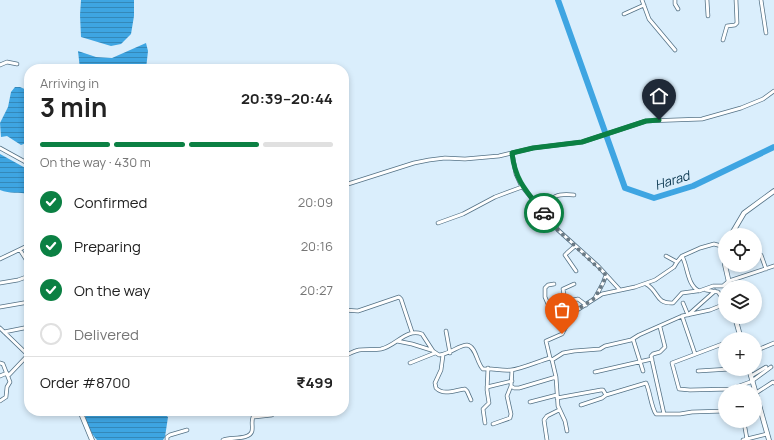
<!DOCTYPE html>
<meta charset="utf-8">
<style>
body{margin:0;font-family:Manrope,sans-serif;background:#f6f6f6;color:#222;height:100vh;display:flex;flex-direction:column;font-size:15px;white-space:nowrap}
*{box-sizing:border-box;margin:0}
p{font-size:13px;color:#767676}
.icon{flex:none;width:22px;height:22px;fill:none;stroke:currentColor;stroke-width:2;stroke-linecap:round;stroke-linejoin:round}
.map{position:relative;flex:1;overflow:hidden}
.sheet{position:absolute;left:24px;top:64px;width:325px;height:352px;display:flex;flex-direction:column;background:#fff;border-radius:16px;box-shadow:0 2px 6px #0003}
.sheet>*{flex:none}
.fabs{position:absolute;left:718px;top:228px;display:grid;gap:8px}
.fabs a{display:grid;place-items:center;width:44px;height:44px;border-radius:50%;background:#fff;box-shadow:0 2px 6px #0003;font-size:20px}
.pin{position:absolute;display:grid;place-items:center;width:34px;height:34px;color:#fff;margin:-41px -17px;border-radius:50% 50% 50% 0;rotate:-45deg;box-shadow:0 0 4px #0007}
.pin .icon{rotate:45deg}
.courier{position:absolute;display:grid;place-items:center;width:40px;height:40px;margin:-20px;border:3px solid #0b8043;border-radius:50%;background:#fff;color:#222;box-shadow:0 1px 5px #0007}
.summary em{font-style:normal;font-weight:700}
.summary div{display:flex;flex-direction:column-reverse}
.summary{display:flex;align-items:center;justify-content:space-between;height:68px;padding:0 16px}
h1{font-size:26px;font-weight:700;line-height:30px}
.bar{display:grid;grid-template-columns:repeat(4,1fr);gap:6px 4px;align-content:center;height:48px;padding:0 16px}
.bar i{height:5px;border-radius:3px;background:#e0e0e0}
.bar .current{background:#0b8043}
.bar p{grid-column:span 4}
.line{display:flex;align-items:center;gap:10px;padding:0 16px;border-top:1px solid #e0e0e0}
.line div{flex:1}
ol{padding:0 16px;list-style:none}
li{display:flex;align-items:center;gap:12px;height:44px}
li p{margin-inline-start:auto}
li .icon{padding:4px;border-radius:50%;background:#0b8043;color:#fff;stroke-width:4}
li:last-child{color:#767676}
li i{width:22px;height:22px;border:2px solid #e0e0e0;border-radius:50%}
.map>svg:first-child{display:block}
.water{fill:url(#water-rules)}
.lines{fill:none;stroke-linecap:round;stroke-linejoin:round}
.river{stroke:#3ea5e2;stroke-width:6}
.minor-casing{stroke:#537185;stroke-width:4.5}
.tertiary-casing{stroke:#537185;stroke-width:5.5}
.minor{stroke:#fff;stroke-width:3}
.tertiary{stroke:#fff;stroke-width:4}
.done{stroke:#6a7a85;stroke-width:4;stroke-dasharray:0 7.2}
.route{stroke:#0b8043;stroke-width:5}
.labels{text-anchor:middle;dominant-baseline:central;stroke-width:3;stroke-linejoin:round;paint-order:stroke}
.water-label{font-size:13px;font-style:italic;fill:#07344d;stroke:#daeefc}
</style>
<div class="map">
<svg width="774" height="440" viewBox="0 0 774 440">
<defs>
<pattern id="water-rules" width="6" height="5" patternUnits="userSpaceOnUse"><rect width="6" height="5" fill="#3ea5e2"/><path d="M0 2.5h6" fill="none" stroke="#3488b9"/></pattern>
</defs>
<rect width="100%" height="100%" fill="#daeefc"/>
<!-- water -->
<path class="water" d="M81 0H134V16L131 34 121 44 111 46 81 37 80 15Z
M146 43 148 51 146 69H80L78 51 96 57 112 58Z
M15 87H20L29 91V142L21 145 7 136 1 137 0 123 8 107 11 92Z
M0 154 29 170V194C19 192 10 194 0 190Z
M85 411H160L168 417 165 437 163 440H97C91 434 84 420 85 411Z"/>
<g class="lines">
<!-- river -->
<path class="river" d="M558 0 625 188 654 198 693 186 774 147"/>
<!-- minor casing -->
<g class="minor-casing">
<path id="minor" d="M642 0 649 19 675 50
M675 0V4L678 9
M707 0 708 16
M761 0 766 33
M624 14 644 5
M723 40 727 26 735 25 737 23 736 0
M0 65 7 62 17 64
M0 148 29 164
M512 153 516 174 521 185 529 195 558 230 598 266 620 290
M344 183 348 184 414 163 429 160 445 158 465 159 499 156 533 148 582 142 646 121 702 119 741 108 763 99 774 91
M541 210C553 196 556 193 574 195
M438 223 463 214 495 197 522 187
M575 246 567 253 565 255 576 271
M20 250 29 264
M761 255 766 269
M666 256 677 262
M682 256C688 267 687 285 699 291L713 286H723L729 281 774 266
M0 259 29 245
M0 283 18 280 29 276
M554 284 548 285 545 288V297L548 304H552L578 299 586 305
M646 284C659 291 655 304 673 303L682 293 697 291
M706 290 718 292 725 302
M595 298 603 283 606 275
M565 301 563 289 574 284
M683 303 688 315 715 291
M0 307 29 302
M344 310 358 311 399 297 401 299 412 332
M682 316 695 354
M660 327 665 347 660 352 653 354 651 356 664 414
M0 328 29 356
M446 331 450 353
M4 332 29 327
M633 339 643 371
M735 339 740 337
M397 341 412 344 431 350
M725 343 672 363 679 389 690 390 731 389 753 381
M755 351 774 343
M443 355 441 370 435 383 436 388C444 396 455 390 465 389L467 391 471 400
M344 356C349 354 354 351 359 350 366 349 374 350 381 349 396 346 406 328 422 334L433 351 439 355C450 354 459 345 467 345 476 346 477 364 483 369 493 368 501 371 511 370 521 369 539 361 550 358L552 360
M550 358 546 341 562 334 574 312 602 294 635 287 655 280 674 267 677 262 682 256 700 248 714 244 725 247
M0 363 3 364 10 382 7 387 6 397 0 401
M410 363 435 353
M698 371 730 369
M595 372 652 359
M0 376 7 373
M8 376 28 355
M751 376 766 367
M752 381 771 367
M511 386 514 388H519L556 377
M487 387 512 381
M756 393 773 382 774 383
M557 398 601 390H603L606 395
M530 402 557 395
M581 405 602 398 606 395 646 383C650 391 651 407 656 414H680L692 412 725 411
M485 423 483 409 489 403 487 390 488 368
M493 424 510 418 511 414 507 396 511 386 512 370
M745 428 747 439
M567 431 565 421 558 406 556 377 552 360 563 353 574 351 600 349 605 346 631 340 639 335 682 316 710 310 725 304
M167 440V437L170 435 187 430
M223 440C231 437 250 440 252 431 253 426 251 422 253 417L272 415 274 411
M547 440 544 420 547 416 559 410
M743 440 767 434"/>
</g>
<!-- tertiary casing -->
<g class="tertiary-casing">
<path id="tertiary" d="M731 235 744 213 774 191
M725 252V264
M725 265 730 287
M735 317 741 339
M749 369 769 440
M80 411 92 440"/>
</g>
<!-- minor -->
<use href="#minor" class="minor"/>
<!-- tertiary -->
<use href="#tertiary" class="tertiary"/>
</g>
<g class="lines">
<!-- done -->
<path class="done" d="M544 213 558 230 606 275 603 283 595 298 574 312 562 334"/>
<!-- route -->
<path class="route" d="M544 213C527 192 515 181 512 153L533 148 582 142 646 121 659 120"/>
</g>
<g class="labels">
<!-- water labels -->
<g class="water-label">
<text transform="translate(672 180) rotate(-17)">Harad</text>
</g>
</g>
</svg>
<div class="fabs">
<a><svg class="icon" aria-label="locate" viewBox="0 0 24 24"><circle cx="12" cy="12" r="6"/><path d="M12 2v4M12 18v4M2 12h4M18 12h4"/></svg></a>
<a><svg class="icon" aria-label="layers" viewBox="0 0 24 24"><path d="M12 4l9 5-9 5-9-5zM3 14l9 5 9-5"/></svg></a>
<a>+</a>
<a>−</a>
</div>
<div class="pin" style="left:562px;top:334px;background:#ea580c"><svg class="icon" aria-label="bag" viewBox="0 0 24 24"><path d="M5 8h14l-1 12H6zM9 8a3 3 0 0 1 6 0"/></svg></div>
<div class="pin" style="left:659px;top:120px;background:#1f2937"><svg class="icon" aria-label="home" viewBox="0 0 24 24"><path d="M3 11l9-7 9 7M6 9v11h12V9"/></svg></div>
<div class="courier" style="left:544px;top:213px"><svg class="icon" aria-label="car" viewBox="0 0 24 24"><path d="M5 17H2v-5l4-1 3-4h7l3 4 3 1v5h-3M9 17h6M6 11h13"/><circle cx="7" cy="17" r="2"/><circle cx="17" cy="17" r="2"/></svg></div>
<section class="sheet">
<div class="summary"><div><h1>3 min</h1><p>Arriving in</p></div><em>20:39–20:44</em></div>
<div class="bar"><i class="current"></i><i class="current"></i><i class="current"></i><i></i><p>On the way · 430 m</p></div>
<ol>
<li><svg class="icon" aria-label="check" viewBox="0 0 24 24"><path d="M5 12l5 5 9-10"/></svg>Confirmed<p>20:09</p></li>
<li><svg class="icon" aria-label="check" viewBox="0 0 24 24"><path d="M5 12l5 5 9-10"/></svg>Preparing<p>20:16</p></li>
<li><svg class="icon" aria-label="check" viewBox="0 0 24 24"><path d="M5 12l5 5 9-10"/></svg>On the way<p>20:27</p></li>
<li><i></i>Delivered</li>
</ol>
<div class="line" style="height:52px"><div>Order #8700</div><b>₹499</b></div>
</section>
</div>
